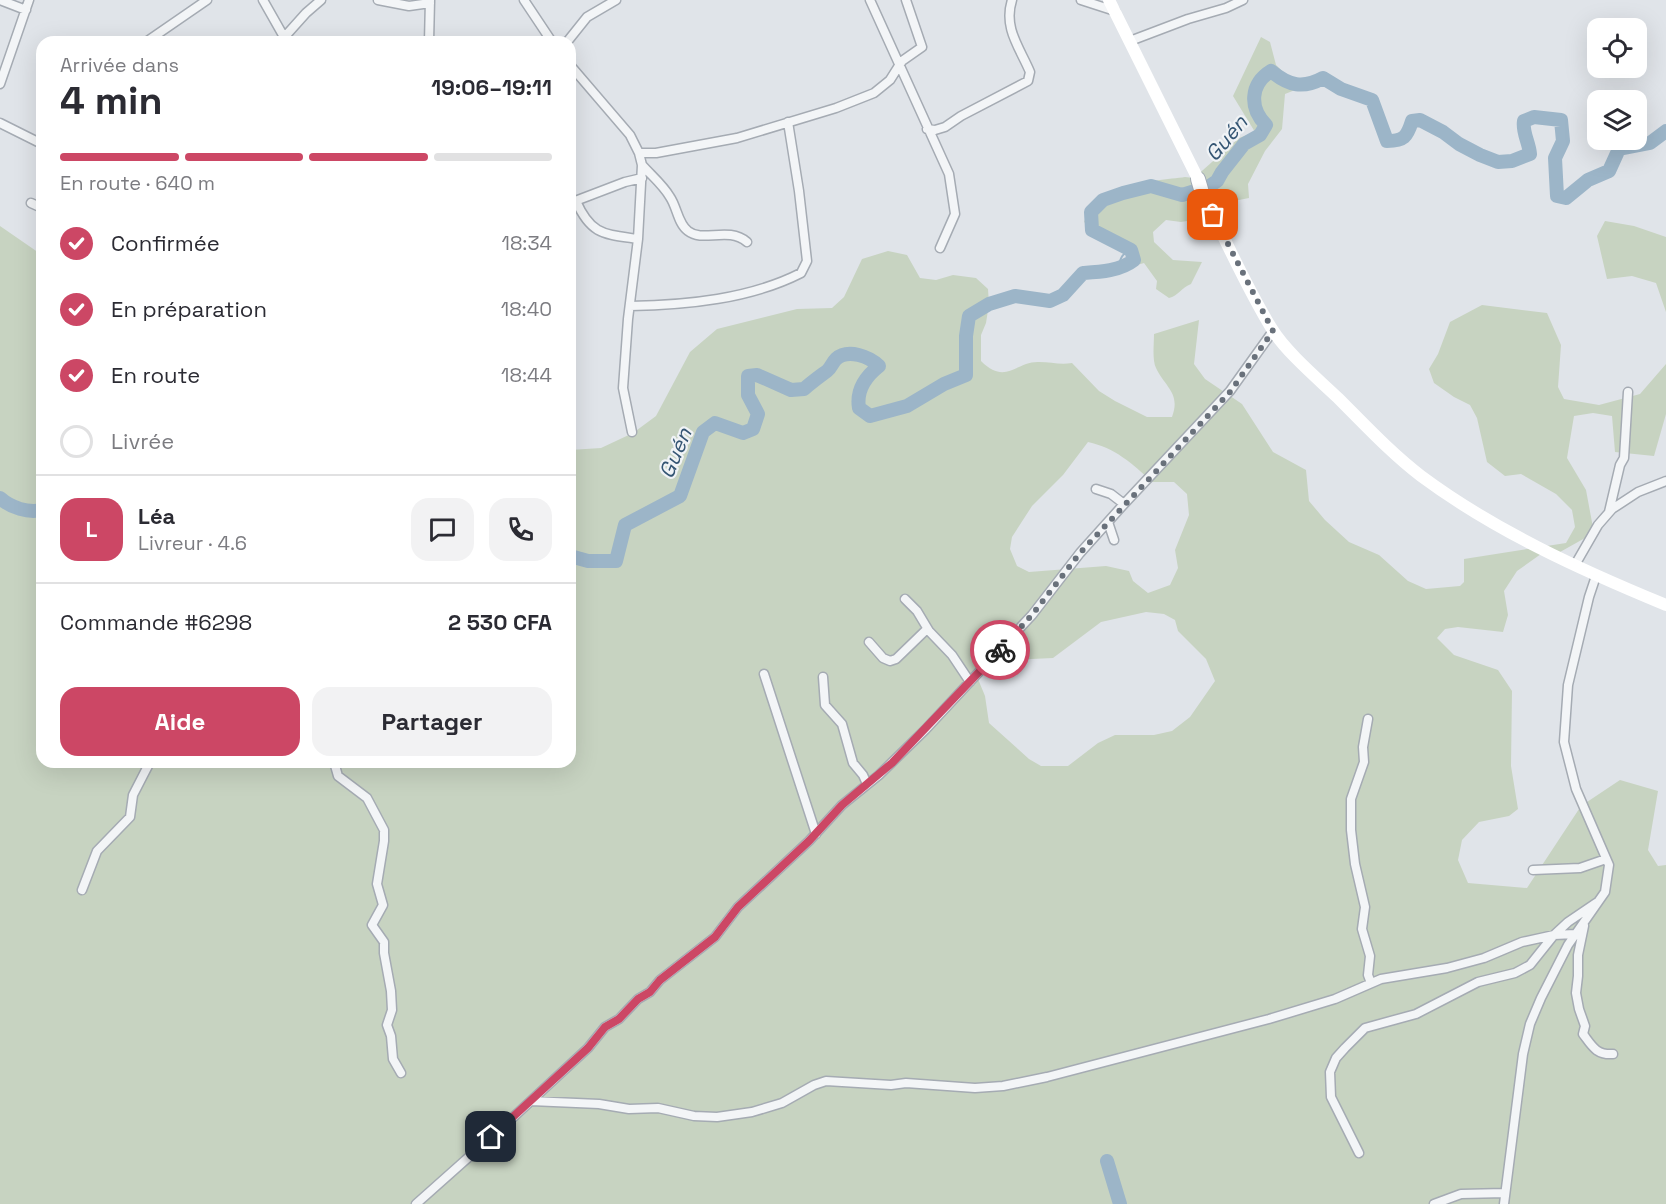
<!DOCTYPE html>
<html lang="fr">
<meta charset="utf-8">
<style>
body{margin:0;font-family:"Space Grotesk",sans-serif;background:#f2f2f3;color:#2b2b33;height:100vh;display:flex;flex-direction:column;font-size:22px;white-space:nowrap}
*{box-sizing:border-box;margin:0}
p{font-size:20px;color:#7c7c81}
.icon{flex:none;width:33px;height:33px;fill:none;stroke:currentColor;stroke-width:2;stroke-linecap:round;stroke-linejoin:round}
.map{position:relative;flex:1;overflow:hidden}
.drawer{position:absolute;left:36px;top:36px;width:540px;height:732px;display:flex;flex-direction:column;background:#fff;border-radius:18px;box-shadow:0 6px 24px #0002}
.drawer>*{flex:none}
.buttons{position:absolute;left:1587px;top:18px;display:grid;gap:12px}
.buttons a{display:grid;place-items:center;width:60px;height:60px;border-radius:12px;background:#fff;box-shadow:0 6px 24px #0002;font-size:30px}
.pin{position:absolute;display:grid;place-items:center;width:51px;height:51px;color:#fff;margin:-26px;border-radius:12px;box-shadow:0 3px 9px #0006}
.courier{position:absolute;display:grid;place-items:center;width:60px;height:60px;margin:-30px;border:4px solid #cc4765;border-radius:50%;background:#fff;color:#222;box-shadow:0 2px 8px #0007}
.summary em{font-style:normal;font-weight:700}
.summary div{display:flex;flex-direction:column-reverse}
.summary{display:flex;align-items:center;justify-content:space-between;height:102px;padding:0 24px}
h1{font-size:39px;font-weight:700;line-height:45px}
.bar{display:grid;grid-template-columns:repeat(4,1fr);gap:9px 6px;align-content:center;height:72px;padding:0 24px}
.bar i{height:8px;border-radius:4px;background:#e1e1e2}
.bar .current{background:#cc4765}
.bar p{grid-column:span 4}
.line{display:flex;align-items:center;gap:15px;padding:0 24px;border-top:2px solid #e1e1e2}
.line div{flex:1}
.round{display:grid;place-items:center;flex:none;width:63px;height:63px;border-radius:18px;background:#f2f2f3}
ol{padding:0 24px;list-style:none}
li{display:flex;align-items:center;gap:18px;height:66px}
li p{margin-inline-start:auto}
li .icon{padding:6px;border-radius:50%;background:#cc4765;color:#fff;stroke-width:4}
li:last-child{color:#7c7c81}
li i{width:33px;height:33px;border:3px solid #e1e1e2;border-radius:50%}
.cta{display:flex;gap:12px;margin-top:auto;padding:12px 24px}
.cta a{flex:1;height:69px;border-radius:18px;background:#cc4765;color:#fff;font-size:24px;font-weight:700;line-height:69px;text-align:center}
.cta a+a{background:#f2f2f3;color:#2b2b33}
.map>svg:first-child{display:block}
.green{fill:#c7d3c1;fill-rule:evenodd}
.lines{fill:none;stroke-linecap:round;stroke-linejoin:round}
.stream{stroke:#9cb5c8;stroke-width:2}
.river{stroke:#9cb5c8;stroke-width:14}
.street-casing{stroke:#a5abb3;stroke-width:11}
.primary-casing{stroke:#a0a9b4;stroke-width:16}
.street{stroke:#f3f5f7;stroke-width:8}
.secondary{stroke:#fff;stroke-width:12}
.primary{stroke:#fff;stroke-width:14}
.done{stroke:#69717b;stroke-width:6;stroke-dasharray:0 10.8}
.route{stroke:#cc4765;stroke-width:8}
.labels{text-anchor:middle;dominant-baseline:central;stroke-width:4.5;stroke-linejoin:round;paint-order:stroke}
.water-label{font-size:21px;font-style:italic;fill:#345573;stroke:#f0f3f6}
</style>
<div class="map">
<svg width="1666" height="1204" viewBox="0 0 1666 1204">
<rect width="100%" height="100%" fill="#e0e4e9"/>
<!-- green -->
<path class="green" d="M1261 37 1270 42 1276 65 1300 88 1285 94 1282 129 1265 151 1248 184 1249 198 1229 202 1215 217 1197 212 1193 220 1181 222 1166 220 1153 232 1154 242 1173 260 1202 262 1191 284C1182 287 1178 296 1169 298L1156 289 1157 281 1144 263 1137 265 1122 250 1089 232 1084 221C1100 211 1111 194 1129 186 1140 181 1171 179 1185 177L1194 178 1239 138 1255 132 1233 96Z
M1605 221 1634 226 1666 237V312L1656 283 1632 276 1607 279 1597 236Z
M0 226 42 255V762H570V450L601 448 633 433 656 416 690 352 717 329 797 309 832 308 844 297 862 259 888 251 907 255 920 278 936 280 953 275 976 278 988 289 989 304 986 323 981 335V361C1006 386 1016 361 1039 362 1051 362 1060 365 1072 363L1099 391 1115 401 1147 417H1172C1181 393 1165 387 1156 368 1152 360 1154 344 1154 334L1199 320 1194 364 1205 379 1242 404 1273 452 1306 470 1309 501 1325 520 1349 542 1379 555 1408 581 1426 589 1460 586 1464 582V559L1566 543 1575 527 1572 510 1556 494 1521 474 1505 476 1487 462 1477 418 1470 405 1454 397 1434 383 1429 369 1438 354 1450 322 1482 305 1547 313 1561 345 1558 387 1564 399 1599 405 1640 394 1666 364V414L1654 456 1615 452 1612 416 1593 413 1574 416 1567 458 1586 490 1594 533 1560 552 1541 554 1517 571 1504 591 1508 615 1503 632 1458 627 1445 629 1437 638 1454 655 1498 670 1512 691 1511 766 1518 809 1509 816 1479 822 1462 840 1458 860 1468 883 1527 888 1581 806 1620 780 1658 791 1648 850 1658 866 1666 865V1204H0ZM1088 442C1115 448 1132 463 1152 482H1174L1187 494 1189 515 1175 550 1178 568 1170 585 1148 593 1133 581 1129 571 1106 566 1029 572 1017 566 1010 549 1012 537 1032 506 1063 475ZM1146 612 1164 614 1175 620 1178 631 1206 659 1215 681 1190 717 1172 731 1154 735H1115L1098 743 1068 766H1041L1029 759 989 723 985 696 978 679 991 667 1013 660 1053 658 1101 622Z"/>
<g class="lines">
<!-- stream -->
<path class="stream" d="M1118 268C1120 259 1122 253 1131 250"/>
<!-- river -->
<path class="river" d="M0 498C11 508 28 513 42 510
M570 556 588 561H616L625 525 680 496 703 432 715 423 743 433 753 429 758 414 748 395V376L757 375 791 390 804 389C812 382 819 377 827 371 831 368 832 363 836 359 848 348 870 357 879 366 865 377 856 390 859 408L870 416 907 406 944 384 966 375V336L969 316 989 304 1015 296 1050 301 1063 295 1083 273C1100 272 1120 271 1134 260L1131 250 1092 230 1091 212 1103 200 1123 193 1151 186 1182 195 1208 187 1217 181 1222 172 1244 144 1260 135 1266 125C1249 108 1250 84 1271 71 1289 86 1303 89 1323 78L1341 89 1372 100 1387 141C1404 141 1407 137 1412 121L1420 120 1443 132 1459 144 1480 155 1498 162 1512 161 1530 154C1529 142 1522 132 1524 121L1534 117 1561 120 1563 141 1555 158 1557 196 1566 198 1588 180 1609 171 1619 149 1650 143 1666 131
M1107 1161 1120 1204"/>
<!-- street casing -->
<g class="street-casing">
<path id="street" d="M0 0 26 10
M263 0 284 37
M378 0 409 6 430 3
M524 0 552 42
M870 0 949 174 955 214 940 248
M1081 0 1115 11
M1130 41 1188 19 1226 8 1243 0
M146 42 207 0
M280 42 306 13 321 0
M429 42 430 0
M567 42 587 17 616 0
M570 65 630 135 639 153 642 165 638 239 628 319 623 388 632 432
M0 84 29 0
M0 123 42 144
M927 129 935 130 945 127 961 116 1028 81 1030 72C1020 48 1003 28 1012 0
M639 153H656L737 138 836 108 874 93 890 80 902 61 922 47 906 0
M642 165C652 176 663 185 670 197 677 207 678 224 688 231 703 243 728 226 747 242
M576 201C591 235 604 234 638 239
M31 203 42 208
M570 203 625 182 642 178
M630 306C687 305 750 299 801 273L807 261 799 191 788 122
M1096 489 1111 494 1124 504
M1609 512 1620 465 1624 458 1628 392
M1108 522 1114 540
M1575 565 1598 525 1612 509 1638 492 1666 481
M905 599 917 611 929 631 952 655 970 682
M869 642 883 658 890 661 896 659 927 629
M764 674 816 834
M823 677 825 705 842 724 853 763 863 775 867 784
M1368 719 1363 747 1364 762 1351 799V830L1355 864 1365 907 1362 929 1370 956 1368 975 1371 983
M334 762 338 776 367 798 384 830V841L377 884 383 905 372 925 384 942V953L391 991 392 1010 387 1025 391 1036 393 1059 401 1073
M1533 870 1580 868 1606 859
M82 890 97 851 130 817 133 795 150 762
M1584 926 1578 955V976L1576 993 1579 1009 1585 1026 1583 1034C1592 1046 1596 1055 1613 1054
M531 1101 599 1104 629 1109 658 1108 694 1116 717 1117 752 1112 782 1103 814 1085 826 1081 891 1085 906 1083 975 1088 1003 1086 1047 1077 1269 1019 1335 999 1381 979 1447 968 1484 958 1522 942 1554 935 1575 934
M1359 1153 1331 1097 1330 1072 1336 1058 1345 1048 1365 1028 1416 1014 1478 982 1515 973 1530 965 1554 935 1568 922 1596 903
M416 1204 507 1123 588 1048 605 1027 619 1019 638 999 650 992 660 980 715 937 738 907 809 841 842 805 879 775 925 730 1032 615 1080 553 1124 504 1230 391 1273 331
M1434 1204 1461 1194 1505 1193
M1504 1204 1523 1054 1530 1024 1541 998 1568 945 1605 892 1609 865 1576 789 1564 742 1568 685 1589 597 1596 576"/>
</g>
<!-- primary casing -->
<g class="primary-casing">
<path id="primary" d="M1198 179 1203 196"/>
</g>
<!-- street -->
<use href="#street" class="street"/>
<!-- secondary -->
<path class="secondary" d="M1109 0 1198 179
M1203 196C1226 240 1246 287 1272 329 1286 352 1318 379 1338 398 1365 425 1391 453 1421 476 1495 531 1581 570 1666 605"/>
<!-- primary -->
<use href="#primary" class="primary"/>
</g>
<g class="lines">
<!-- done -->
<path class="done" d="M1000 650 1032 615 1080 553 1230 392 1273 331 1213 215"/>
<!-- route -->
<path class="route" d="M491 1137 588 1048 605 1027 619 1019 638 999 650 992 660 980 715 937 738 907 809 841 842 805 892 763 1000 650"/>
</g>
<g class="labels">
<!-- water labels -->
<g class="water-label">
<text transform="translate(1226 138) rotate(-50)">Guén</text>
<text transform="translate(675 453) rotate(-67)">Guén</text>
</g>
</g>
</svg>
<div class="buttons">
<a><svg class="icon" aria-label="locate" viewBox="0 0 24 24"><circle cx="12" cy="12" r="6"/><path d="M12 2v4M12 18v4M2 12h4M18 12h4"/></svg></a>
<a><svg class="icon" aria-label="layers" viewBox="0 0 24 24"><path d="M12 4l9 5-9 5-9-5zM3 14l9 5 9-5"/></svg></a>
</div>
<div class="pin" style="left:1213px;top:215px;background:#ea580c"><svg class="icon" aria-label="bag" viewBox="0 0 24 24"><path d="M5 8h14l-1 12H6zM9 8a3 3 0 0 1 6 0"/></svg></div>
<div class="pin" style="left:491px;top:1137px;background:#1f2937"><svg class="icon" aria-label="home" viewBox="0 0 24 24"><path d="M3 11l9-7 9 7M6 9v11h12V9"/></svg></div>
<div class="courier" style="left:1000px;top:650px"><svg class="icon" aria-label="bike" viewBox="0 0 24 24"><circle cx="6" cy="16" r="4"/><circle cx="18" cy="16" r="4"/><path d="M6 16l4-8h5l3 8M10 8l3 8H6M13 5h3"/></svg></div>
<section class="drawer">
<div class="summary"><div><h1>4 min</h1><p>Arrivée dans</p></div><em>19:06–19:11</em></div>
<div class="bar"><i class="current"></i><i class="current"></i><i class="current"></i><i></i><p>En route · 640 m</p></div>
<ol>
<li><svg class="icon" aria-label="check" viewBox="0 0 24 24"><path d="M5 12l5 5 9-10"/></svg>Confirmée<p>18:34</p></li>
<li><svg class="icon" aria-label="check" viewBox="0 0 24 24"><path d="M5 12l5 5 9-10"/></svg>En préparation<p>18:40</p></li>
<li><svg class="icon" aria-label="check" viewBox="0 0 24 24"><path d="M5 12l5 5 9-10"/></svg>En route<p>18:44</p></li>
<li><i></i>Livrée</li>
</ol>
<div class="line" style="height:108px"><b class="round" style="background:#cc4765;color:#fff">L</b><div><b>Léa</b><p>Livreur · 4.6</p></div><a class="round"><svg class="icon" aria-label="chat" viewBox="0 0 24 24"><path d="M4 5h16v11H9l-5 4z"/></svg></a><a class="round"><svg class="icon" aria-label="phone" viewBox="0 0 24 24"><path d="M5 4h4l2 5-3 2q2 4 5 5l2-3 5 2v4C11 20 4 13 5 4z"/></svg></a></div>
<div class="line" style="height:78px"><div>Commande #6298</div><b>2 530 CFA</b></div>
<div class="cta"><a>Aide</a><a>Partager</a></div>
</section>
</div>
